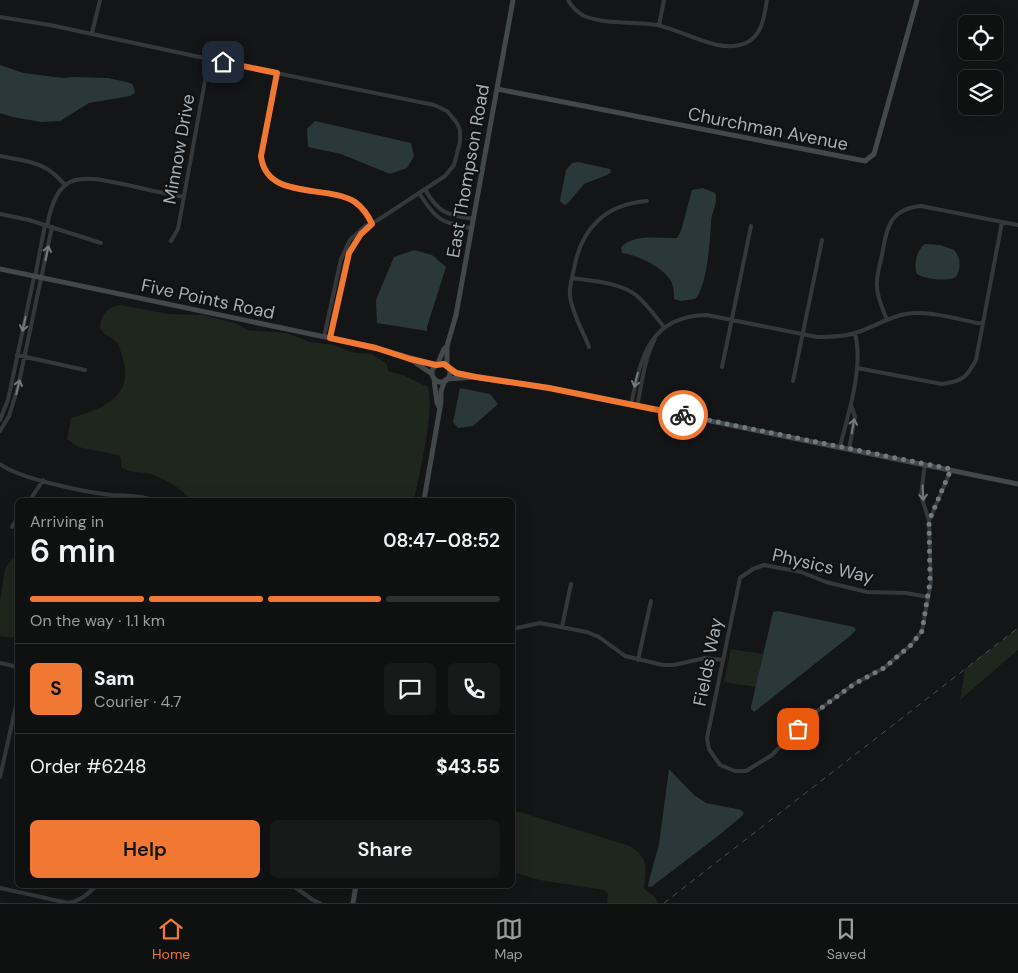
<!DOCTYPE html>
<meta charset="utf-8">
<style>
body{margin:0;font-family:"DM Sans",sans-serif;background:#181919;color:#f1f3f6;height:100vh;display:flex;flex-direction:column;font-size:19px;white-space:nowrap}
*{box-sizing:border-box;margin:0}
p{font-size:16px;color:#9b9d9f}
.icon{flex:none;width:28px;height:28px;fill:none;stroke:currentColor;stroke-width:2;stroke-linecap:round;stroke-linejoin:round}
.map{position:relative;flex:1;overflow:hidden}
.panel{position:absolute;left:15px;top:498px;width:500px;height:390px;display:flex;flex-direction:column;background:#0f1010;border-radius:8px;box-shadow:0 5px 20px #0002,0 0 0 1px #2f3030}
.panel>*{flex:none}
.tools{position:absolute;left:958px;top:15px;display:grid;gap:10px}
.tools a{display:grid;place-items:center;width:45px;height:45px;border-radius:8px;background:#0f1010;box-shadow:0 5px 20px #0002,0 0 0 1px #2f3030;font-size:25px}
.pin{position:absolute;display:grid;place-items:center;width:42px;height:42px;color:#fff;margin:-21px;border-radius:10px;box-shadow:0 2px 8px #0006}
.courier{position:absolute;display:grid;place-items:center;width:50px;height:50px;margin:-25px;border:4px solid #f17832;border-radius:50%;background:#fff;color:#222;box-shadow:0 1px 6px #0007}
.headline em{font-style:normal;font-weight:600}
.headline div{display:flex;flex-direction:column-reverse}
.headline{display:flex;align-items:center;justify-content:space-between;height:85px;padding:0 15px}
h1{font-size:32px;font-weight:600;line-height:38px}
.bar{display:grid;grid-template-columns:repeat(4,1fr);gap:8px 5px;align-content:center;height:60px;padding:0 15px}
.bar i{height:6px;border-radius:4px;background:#2f3030}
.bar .active{background:#f17832}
.bar p{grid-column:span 4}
.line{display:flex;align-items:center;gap:12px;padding:0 15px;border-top:1px solid #2f3030}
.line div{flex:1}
.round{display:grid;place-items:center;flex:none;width:52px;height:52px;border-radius:8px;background:#181919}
.cta{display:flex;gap:10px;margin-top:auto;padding:10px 15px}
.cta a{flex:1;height:58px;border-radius:8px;background:#f17832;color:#111;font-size:20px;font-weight:600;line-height:58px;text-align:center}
.cta a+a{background:#181919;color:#f1f3f6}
.tab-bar{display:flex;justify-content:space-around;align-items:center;height:70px;border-top:1px solid #2f3030;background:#0f1010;font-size:14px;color:#9b9d9f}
.tab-bar a{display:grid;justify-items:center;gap:2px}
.tab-bar .active{color:#f17832}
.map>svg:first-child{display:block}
.green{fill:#1f261e}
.water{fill:#2b383a}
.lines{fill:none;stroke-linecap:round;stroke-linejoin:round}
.street{stroke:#35383b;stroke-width:4}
.secondary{stroke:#43484b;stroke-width:5}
.rail{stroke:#4a4f52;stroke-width:1;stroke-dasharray:6 5;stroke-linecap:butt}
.oneway{stroke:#737a7f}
.done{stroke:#737a7e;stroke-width:5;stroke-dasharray:0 9}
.route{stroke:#f17832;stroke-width:6}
.labels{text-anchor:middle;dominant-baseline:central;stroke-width:4;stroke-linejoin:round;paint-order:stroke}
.street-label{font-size:18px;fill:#a6b0b6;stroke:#0f1011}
</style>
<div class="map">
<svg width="1018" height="903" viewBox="0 0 1018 903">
<rect width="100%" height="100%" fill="#141516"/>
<!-- green -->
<path class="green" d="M120 305 168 314 204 315 237 324 247 330 287 333 310 342 333 345 355 353 371 354 383 361 387 365 388 371 405 376 428 387C435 409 419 476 414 500H191C183 490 160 475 147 473 137 472 130 473 121 467V458L118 455 78 447 67 439 71 418C112 406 139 392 118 345 115 338 105 336 101 330 98 324 104 312 109 309 111 307 116 306 120 305Z
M17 557V638L0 636V601L5 569 11 560Z
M1018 628V650L960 700 965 669Z
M731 649 763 654 756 687 724 682Z
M513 810 630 846C650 860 646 867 644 889L655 897 658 903H607L608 894 604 890 539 880 513 872Z"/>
<!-- water -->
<path class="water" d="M0 65 23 73 63 78 75 77 108 78 127 82 132 84 134 88 135 93 130 96 89 103 60 121 41 122 13 117 0 113Z
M315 121 411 143 414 156 407 168 390 174 341 154 308 147 307 129Z
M578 162 610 169 611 172 607 175 584 184 567 204 564 205 560 201 566 170 572 163Z
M703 188 715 193C719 202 711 213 711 223 710 240 707 288 695 299L681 301 674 299C674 294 674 288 672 283 665 268 638 255 622 253L621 247C636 233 658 239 677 238L681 231 692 190Z
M925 244 940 245 954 250C961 258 961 267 956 277 948 282 925 279 917 274 913 266 917 249 925 244Z
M414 250 432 255 446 267 427 327V331L377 323 376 300 394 257Z
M460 388 490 394 498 404 473 426 458 428 453 422Z
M778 611 854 627 856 630 850 636 754 712 751 709V707L773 612Z
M669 769 694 795 706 803 741 810 744 813 742 816 718 836 651 887 648 886 649 881 659 844Z"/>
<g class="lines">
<!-- street -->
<path class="street" d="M568 0C572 7 577 12 584 16 608 25 633 21 657 25 683 30 719 55 746 43 763 35 764 16 767 0
M0 17 50 25 237 65 434 105 447 111 457 123 460 130V142L454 165 445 176 378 220 365 226 350 240 341 259 324 337
M659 25 664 0
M92 33 100 0
M277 73 261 156C265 200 327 184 355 202 363 208 368 215 372 223
M0 156C29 162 45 161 65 185
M425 189C438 213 447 215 473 219
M419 193C437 220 439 222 471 228
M0 214 29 220 101 243
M47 226C57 173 77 174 123 184 143 189 164 193 184 197
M171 241 178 229 209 59
M35 277 45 225
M572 278C592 281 619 282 636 295 647 304 655 316 664 327
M887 320C883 309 877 298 877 286 876 276 880 265 882 255 887 228 889 209 921 206L1018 225
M330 338 349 253 361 234 370 225
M589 347C583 331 572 313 570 296 569 287 572 277 574 269 581 228 606 204 647 201
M17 355 85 370
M722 367 751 226
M857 368 942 384C963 381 966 378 976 360L1002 222
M793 381 822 240
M631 405C641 357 649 316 707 315L817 337C829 337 843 337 855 333 872 328 888 317 906 314 928 310 960 320 983 324
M637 406C642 384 644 359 655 339
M0 420 8 400 34 277
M0 431 9 416 18 387 52 227
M840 447C848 414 864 367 855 334
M849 449 855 417 851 405
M0 464C20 479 85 492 111 495 125 496 140 495 153 500
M925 464 921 495 929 521 931 582 922 631 911 645 884 668 854 684 809 717 772 755 746 771H735L720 765 709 749 707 738 740 578 753 569 764 565 801 572 826 582 867 592 906 593 928 597
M30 500 43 480
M929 521 951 470
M12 527 18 517
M562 627 571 584
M512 629 540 623 587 632 599 637 625 656 663 665H674L705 658 723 660
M638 660 651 601
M0 663 18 667
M0 777 18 697
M292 885 313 900 320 903
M0 888 68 903C80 901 88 894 97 885"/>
<!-- secondary -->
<path class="secondary" d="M497 89 865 161 874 154 917 0
M0 269 330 338 376 348 436 365
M410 359 432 374
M432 373a9 9 0 1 1 18 0a9 9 0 1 1-18 0Z
M437 365 444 349 447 346
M447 367V346L456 315 513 0
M448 368C465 380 526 383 549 388L1018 484
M434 379 437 403 439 407
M447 379 476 377
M424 500 441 402V391L445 380
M353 903 356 885"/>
<!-- rail -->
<path class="rail" d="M664 903 1018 628"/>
</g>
<!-- one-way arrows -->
<defs><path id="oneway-shaft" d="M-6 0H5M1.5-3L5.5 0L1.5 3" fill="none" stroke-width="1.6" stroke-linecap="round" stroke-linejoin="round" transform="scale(1.25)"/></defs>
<g class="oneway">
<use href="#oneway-shaft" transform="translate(47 253) rotate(-79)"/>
<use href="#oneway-shaft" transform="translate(24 324) rotate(102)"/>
<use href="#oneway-shaft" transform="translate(636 380) rotate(104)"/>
<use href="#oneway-shaft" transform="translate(18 387) rotate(-77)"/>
<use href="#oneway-shaft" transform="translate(853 426) rotate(-80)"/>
<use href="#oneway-shaft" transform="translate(923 493) rotate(87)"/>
</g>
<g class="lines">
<!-- done -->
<path class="done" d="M683 415 951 469 929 521 930 582 922 631 911 645 884 668 854 684 809 717 798 729"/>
<!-- route -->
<path class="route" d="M223 62 277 73 261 156C266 201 327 184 355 202 363 208 368 215 372 224L361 234 349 253 330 338 376 348 410 359 436 365 444 364 456 373 476 377 549 388 683 415"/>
</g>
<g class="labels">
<!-- street labels -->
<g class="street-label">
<text transform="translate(768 129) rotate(11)">Churchman Avenue</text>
<text transform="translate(179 149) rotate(-80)">Minnow Drive</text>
<text transform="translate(468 171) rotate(-80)">East Thompson Road</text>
<text transform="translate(208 299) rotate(12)">Five Points Road</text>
<text transform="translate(823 566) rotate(13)">Physics Way</text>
<text transform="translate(708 662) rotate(-79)">Fields Way</text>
</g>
</g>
</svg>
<div class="tools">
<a><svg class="icon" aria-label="locate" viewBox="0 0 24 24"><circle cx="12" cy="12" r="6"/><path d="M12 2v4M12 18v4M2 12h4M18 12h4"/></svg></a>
<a><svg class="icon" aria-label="layers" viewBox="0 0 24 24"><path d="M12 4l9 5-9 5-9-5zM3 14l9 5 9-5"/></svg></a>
</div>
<div class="pin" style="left:798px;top:729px;background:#ea580c"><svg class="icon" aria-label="bag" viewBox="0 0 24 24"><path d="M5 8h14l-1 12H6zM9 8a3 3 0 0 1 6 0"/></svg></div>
<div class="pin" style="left:223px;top:62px;background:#1f2937"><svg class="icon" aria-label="home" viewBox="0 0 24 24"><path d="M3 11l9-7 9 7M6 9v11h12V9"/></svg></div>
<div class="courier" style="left:683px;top:415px"><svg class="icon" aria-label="bike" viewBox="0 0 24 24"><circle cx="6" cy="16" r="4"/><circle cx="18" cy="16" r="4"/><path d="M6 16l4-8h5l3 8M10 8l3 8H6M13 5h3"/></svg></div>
<section class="panel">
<div class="headline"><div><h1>6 min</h1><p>Arriving in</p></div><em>08:47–08:52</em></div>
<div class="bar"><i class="active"></i><i class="active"></i><i class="active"></i><i></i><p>On the way · 1.1 km</p></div>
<div class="line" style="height:90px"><b class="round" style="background:#f17832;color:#111">S</b><div><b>Sam</b><p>Courier · 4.7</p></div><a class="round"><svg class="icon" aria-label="chat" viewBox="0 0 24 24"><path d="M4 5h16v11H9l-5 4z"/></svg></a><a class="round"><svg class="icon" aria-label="phone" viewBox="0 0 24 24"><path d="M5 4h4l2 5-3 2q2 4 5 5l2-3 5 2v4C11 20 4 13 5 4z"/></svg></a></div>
<div class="line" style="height:65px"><div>Order #6248</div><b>$43.55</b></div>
<div class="cta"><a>Help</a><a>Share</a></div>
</section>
</div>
<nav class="tab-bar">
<a class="active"><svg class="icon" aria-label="home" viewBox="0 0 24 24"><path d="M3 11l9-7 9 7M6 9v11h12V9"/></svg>Home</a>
<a><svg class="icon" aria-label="map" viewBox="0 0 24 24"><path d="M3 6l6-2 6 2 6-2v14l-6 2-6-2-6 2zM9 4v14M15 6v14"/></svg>Map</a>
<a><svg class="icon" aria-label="saved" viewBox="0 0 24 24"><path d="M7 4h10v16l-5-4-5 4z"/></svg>Saved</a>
</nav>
